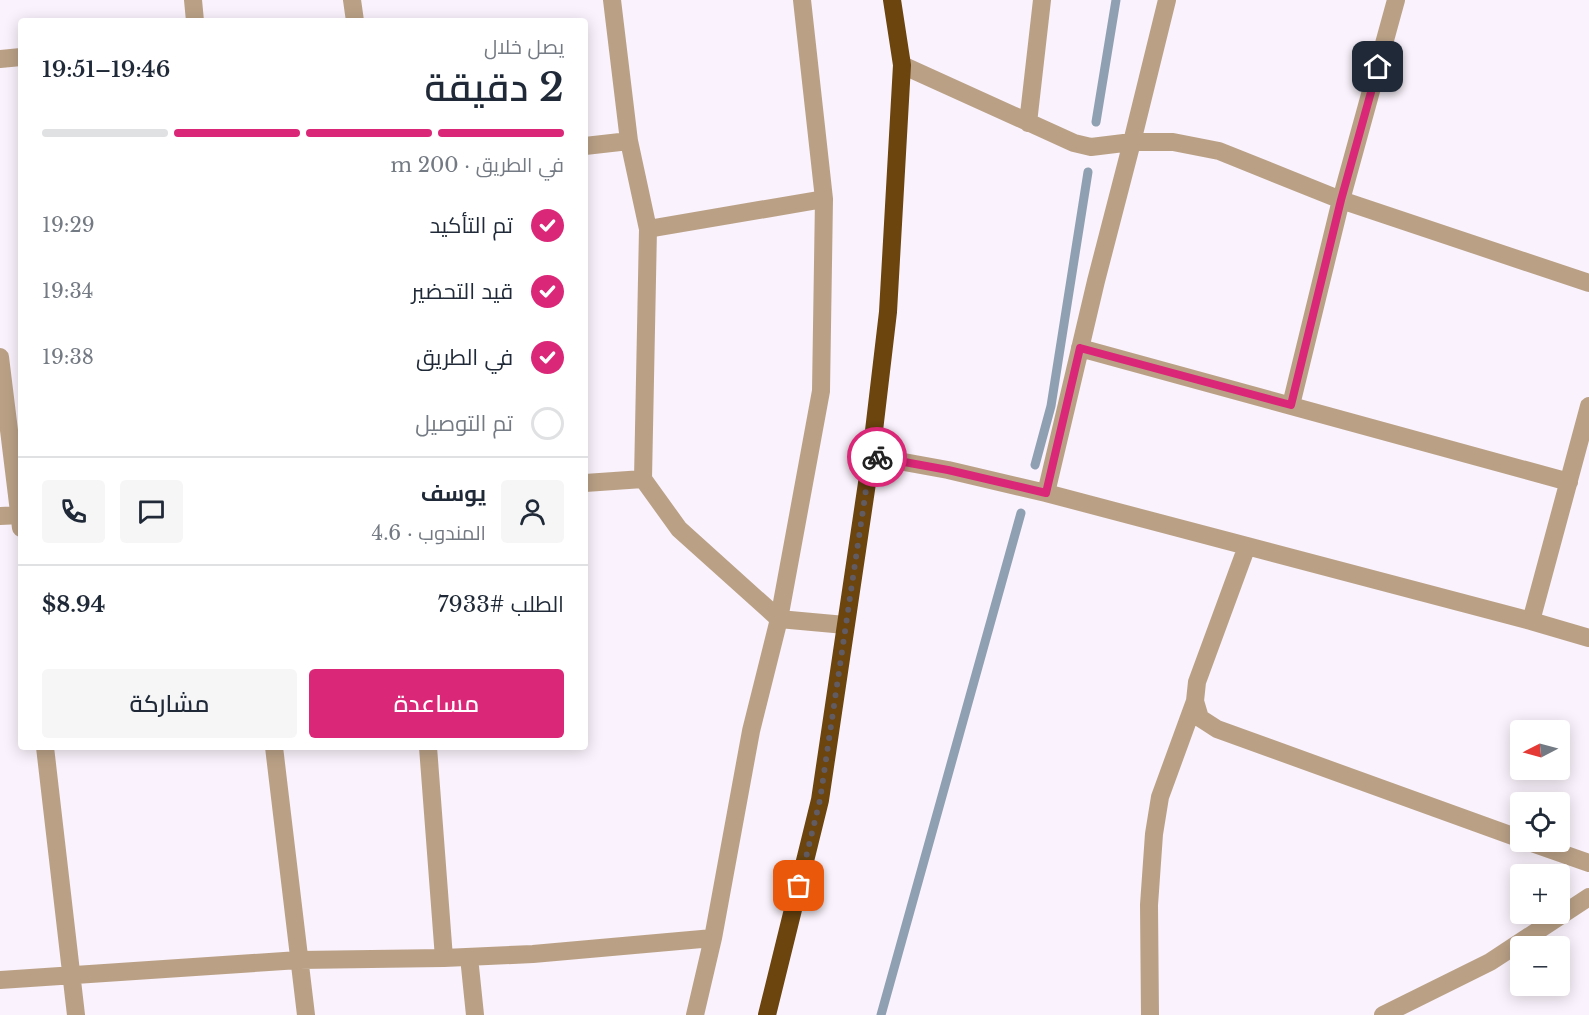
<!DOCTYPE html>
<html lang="ar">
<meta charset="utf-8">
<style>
body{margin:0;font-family:"Libre Baskerville",Cairo,serif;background:#f6f6f7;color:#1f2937;direction:rtl;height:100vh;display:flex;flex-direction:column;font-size:22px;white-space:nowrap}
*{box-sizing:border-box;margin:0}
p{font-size:20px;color:#747a83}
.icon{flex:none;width:33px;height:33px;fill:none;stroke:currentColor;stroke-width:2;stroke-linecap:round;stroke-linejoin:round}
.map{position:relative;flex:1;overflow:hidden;direction:ltr}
.drawer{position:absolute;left:18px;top:18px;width:570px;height:732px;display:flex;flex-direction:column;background:#fff;border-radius:6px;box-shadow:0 3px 15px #0003;direction:rtl}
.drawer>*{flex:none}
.needle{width:39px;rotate:264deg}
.tools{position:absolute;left:1510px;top:720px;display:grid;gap:12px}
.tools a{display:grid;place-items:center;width:60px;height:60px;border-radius:6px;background:#fff;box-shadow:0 3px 15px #0003;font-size:30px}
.pin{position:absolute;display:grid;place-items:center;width:51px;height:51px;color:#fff;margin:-26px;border-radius:12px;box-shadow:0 3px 9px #0006}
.courier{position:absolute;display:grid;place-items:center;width:60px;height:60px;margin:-30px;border:4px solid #db2777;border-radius:50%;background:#fff;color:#222;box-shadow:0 2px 8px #0007}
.summary em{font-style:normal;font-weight:600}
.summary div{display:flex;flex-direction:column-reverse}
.summary{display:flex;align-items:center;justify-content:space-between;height:102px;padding:0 24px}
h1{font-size:39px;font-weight:600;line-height:45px}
.bar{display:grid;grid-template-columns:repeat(4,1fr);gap:9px 6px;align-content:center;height:72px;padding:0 24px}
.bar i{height:8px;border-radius:4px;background:#e0e1e3}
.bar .current{background:#db2777}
.bar p{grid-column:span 4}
.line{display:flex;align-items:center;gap:15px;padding:0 24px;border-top:2px solid #e0e1e3}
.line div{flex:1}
.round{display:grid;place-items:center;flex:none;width:63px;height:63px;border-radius:6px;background:#f6f6f7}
ol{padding:0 24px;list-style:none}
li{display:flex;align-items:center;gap:18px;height:66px}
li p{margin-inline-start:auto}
li .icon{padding:6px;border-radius:50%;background:#db2777;color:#fff;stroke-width:4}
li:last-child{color:#747a83}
li i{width:33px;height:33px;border:3px solid #e0e1e3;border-radius:50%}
.button{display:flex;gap:12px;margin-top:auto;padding:12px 24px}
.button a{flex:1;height:69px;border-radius:6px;background:#db2777;color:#fff;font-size:24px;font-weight:600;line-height:69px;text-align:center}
.button a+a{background:#f6f6f7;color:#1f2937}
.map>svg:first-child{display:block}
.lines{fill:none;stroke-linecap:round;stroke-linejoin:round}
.stream{stroke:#90a0b3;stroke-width:9}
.street{stroke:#baa186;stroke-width:18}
.highway{stroke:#6b440e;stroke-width:18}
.done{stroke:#615b63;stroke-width:6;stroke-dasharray:0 10.8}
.route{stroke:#db2777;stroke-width:8}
</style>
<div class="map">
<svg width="1589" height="1015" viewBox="0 0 1589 1015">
<rect width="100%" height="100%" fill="#faf2fc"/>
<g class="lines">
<!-- stream -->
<path class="stream" d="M1096 122 1116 0
M1035 465 1051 406 1088 172
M881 1015 1021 513"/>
<!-- street -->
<path class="street" d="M193 0 195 21
M352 0 355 21
M612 0 629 141 648 229 643 479
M0 59 21 57
M902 65 1074 143 1091 147 1132 142H1173L1219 151 1341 200 1589 283
M1028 123 1042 0
M585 146 629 141
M648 229 824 199
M1080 348 1569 482
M0 357 21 528
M1291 405 1341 200 1396 0
M871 456 948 470 1046 493 1531 621 1589 638
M585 483 643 479 679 529 779 619 845 625
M1046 493 1096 281 1132 142 1167 0
M0 516 21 515
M1247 546 1197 682 1195 701 1200 718 1217 729 1521 839
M1531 621 1589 406
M45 747 76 1015
M274 747 306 1015
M428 747 444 958
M1529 842 1589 863
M469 957 475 1015
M0 980 299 960 444 958 533 954 713 938
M695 1015 713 938 751 731 779 619 821 391 824 199 802 0
M1150 1015 1149 905 1154 834 1160 797 1195 701
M1383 1015 1490 962 1589 897"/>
<!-- highway -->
<path class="highway" d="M767 1015 820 800 871 456 888 312 902 65 892 0"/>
</g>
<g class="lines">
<!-- done -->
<path class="done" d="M799 886 820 800 871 456 877 457"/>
<!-- route -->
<path class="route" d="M877 457 948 470 1046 493 1080 348 1291 405 1341 200 1378 67"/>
</g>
</svg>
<div class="tools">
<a><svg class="needle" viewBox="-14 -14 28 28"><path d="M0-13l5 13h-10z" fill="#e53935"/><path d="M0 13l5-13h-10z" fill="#747a83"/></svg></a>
<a><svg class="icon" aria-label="locate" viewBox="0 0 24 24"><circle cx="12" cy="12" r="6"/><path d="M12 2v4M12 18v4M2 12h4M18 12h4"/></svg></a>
<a>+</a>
<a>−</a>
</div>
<div class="pin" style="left:799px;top:886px;background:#ea580c"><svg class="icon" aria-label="bag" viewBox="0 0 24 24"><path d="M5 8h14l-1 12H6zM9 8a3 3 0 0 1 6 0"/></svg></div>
<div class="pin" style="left:1378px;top:67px;background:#1f2937"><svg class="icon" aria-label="home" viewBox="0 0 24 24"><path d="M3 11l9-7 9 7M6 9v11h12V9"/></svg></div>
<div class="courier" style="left:877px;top:457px"><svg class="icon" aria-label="bike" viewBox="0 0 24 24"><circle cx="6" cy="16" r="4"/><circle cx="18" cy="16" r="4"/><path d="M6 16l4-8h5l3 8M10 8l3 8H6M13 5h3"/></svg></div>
<section class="drawer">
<div class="summary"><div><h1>2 دقيقة</h1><p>يصل خلال</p></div><em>19:46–19:51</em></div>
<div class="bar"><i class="current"></i><i class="current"></i><i class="current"></i><i></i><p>في الطريق · 200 m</p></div>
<ol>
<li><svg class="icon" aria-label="check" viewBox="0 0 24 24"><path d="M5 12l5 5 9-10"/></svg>تم التأكيد<p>19:29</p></li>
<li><svg class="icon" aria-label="check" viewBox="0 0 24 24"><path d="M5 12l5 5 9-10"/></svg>قيد التحضير<p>19:34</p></li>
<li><svg class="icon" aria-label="check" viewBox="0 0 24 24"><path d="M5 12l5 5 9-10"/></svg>في الطريق<p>19:38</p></li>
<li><i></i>تم التوصيل</li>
</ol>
<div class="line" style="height:108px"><a class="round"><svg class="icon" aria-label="person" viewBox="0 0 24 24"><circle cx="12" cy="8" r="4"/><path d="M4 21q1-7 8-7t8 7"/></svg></a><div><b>يوسف</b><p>المندوب · 4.6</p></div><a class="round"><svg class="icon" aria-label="chat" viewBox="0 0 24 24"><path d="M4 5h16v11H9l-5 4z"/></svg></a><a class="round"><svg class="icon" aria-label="phone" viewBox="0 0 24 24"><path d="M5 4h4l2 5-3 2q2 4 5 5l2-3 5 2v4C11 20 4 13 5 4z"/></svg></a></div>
<div class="line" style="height:78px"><div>الطلب #7933</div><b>$8.94</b></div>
<div class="button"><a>مساعدة</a><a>مشاركة</a></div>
</section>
</div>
